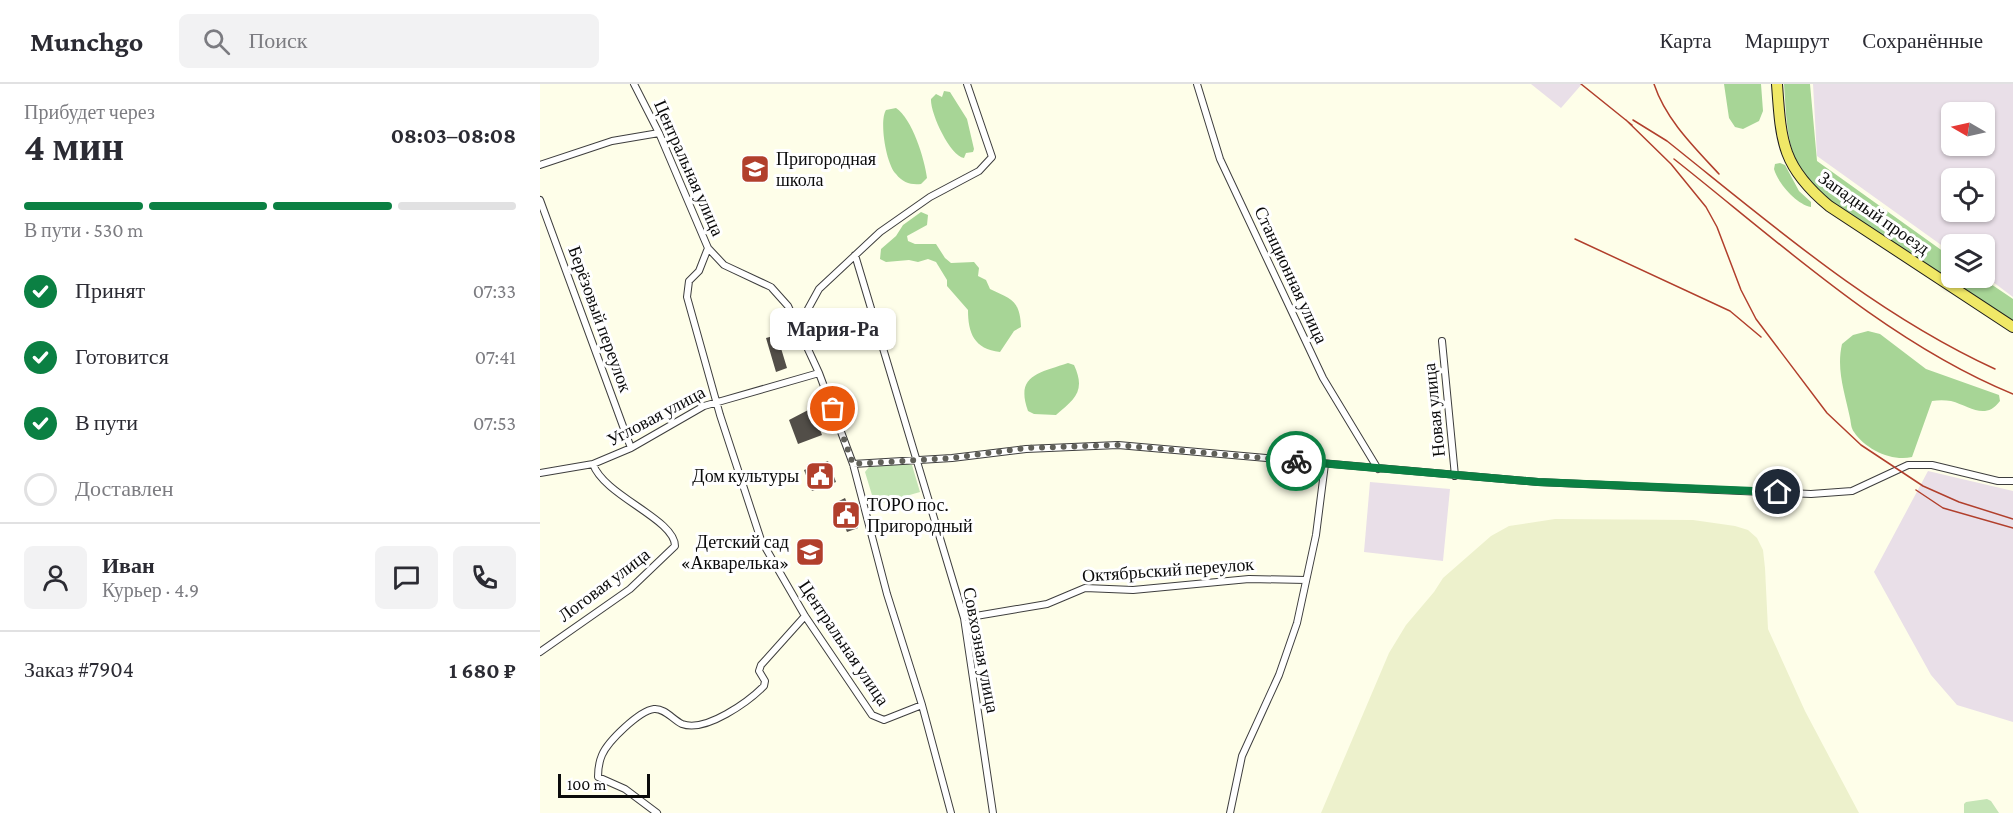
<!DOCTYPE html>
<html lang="ru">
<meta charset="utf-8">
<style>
body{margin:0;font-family:"Crimson Pro",serif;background:#f2f2f3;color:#2b2b33;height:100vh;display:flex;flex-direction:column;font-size:22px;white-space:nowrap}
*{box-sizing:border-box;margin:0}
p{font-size:20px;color:#7c7c81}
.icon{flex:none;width:33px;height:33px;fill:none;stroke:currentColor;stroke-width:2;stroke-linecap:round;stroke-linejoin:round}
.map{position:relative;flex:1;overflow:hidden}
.drawer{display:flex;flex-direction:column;background:#fff;width:540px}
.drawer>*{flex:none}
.needle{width:39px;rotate:279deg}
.controls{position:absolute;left:1401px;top:18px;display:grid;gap:12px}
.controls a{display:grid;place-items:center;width:54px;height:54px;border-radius:9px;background:#fff;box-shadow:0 2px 4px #0004;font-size:30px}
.scale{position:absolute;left:18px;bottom:15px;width:92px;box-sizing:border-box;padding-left:6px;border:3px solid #0b0b0b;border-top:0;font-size:16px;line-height:21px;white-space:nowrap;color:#0b0b0b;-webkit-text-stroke:4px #fff;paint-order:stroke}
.pin{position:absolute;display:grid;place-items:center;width:51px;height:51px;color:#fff;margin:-26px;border:3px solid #fff;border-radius:50%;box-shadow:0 2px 6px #0007}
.courier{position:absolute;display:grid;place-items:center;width:60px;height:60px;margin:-30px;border:4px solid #0b8043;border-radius:50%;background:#fff;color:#222;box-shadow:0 2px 8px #0007}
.bubble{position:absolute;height:42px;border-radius:9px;background:#fff;box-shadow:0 2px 4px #0004;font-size:20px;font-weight:700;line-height:42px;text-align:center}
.headline em{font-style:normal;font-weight:700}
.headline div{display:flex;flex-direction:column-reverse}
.headline{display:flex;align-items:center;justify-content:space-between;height:102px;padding:0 24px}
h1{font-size:39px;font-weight:700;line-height:45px}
.bar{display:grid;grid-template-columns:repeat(4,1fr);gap:9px 6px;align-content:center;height:72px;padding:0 24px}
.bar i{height:8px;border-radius:4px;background:#e1e1e2}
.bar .current{background:#0b8043}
.bar p{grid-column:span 4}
.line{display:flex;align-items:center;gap:15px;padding:0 24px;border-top:2px solid #e1e1e2}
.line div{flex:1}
.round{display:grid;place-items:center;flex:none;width:63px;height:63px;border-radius:9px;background:#f2f2f3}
ol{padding:0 24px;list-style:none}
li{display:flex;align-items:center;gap:18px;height:66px}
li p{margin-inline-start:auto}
li .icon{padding:6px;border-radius:50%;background:#0b8043;color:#fff;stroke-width:4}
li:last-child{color:#7c7c81}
li i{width:33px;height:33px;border:3px solid #e1e1e2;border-radius:50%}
header{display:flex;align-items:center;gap:36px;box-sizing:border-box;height:84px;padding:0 30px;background:#fff;border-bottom:2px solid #e1e1e2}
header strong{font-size:28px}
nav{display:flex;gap:33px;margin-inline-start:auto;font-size:21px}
.search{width:420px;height:54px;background:#f2f2f3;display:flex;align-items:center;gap:15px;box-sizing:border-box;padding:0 21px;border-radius:9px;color:#7c7c81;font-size:22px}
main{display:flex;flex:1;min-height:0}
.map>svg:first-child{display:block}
.industrial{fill:#e9dfe8;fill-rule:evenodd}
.farmland{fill:#edf1cc}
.green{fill:#c5e5b6}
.forest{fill:#a7d596}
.building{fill:#524e48}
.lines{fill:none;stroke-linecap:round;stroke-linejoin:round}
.street-casing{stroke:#3e3e3e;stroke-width:8}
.primary-casing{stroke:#1c1c1c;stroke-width:12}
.street{stroke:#fff;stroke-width:6}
.primary{stroke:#f0e867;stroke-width:10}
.rail{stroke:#b13f2c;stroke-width:1.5}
.done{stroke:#606059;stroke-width:6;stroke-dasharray:0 10.8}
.route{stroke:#0b8043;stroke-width:8}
.labels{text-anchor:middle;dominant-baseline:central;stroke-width:6;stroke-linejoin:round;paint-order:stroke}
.poi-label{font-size:18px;fill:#0b0b0b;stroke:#fff;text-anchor:start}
.street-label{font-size:18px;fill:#0b0b0b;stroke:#fff}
</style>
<header>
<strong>Munchgo</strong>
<div class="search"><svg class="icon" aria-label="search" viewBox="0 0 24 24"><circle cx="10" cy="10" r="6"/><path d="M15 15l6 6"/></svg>Поиск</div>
<nav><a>Карта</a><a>Маршрут</a><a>Сохранённые</a></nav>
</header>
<main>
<section class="drawer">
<div class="headline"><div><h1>4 мин</h1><p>Прибудет через</p></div><em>08:03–08:08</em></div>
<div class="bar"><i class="current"></i><i class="current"></i><i class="current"></i><i></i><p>В пути · 530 m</p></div>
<ol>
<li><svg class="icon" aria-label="check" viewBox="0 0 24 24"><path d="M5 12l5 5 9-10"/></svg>Принят<p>07:33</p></li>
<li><svg class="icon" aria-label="check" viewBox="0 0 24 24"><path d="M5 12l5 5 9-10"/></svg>Готовится<p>07:41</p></li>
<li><svg class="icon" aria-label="check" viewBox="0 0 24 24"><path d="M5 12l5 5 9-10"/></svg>В пути<p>07:53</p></li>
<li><i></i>Доставлен</li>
</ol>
<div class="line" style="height:108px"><a class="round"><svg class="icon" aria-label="person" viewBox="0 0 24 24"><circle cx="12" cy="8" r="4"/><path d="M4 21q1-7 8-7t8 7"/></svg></a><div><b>Иван</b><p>Курьер · 4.9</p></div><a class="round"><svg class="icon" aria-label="chat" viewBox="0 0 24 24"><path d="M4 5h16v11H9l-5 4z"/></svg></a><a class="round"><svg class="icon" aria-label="phone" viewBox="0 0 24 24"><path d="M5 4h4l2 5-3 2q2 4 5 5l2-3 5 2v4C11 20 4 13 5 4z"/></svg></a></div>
<div class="line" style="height:78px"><div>Заказ #7904</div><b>1 680 ₽</b></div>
</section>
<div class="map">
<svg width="1473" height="729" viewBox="0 0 1473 729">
<rect width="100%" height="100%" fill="#fefee9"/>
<!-- industrial -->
<path class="industrial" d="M991 0H1042L1021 24Z
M1273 0H1473V213L1445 192 1444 160H1412L1411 168 1277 72ZM1444 28V62H1412V28ZM1444 94V128H1412V94Z
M1388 387 1473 407V638L1417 621 1391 591 1334 488Z
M830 398 910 405 903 477 824 468Z"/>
<!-- farmland -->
<path class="farmland" d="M1015 435 1153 436 1195 442 1208 446 1217 454 1223 466 1225 484 1228 545 1265 627 1319 729H781L849 569 866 541 894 508 903 494 951 452 969 442Z"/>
<!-- green -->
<path class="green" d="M365 379 372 381 380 408 335 421 325 388 329 383Z
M1447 715 1451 717 1459 729H1424V720L1426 718Z"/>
<!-- forest -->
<path class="forest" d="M1184 0H1221L1223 27 1219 37 1203 45 1195 43 1189 34Z
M1244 0H1270L1277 77 1411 173 1412 194H1442L1473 215V238L1277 108C1246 75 1247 42 1244 0Z
M404 7 410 8 427 35 434 65 433 68 426 69 424 74C410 72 390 29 391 15L396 10 402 13Z
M356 24C372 34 385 76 387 94L381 100C371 101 363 99 356 90 346 80 339 37 346 26Z
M1240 79 1245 81 1259 107 1271 118V123C1256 120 1238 99 1234 85L1235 80Z
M381 128 388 131 387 141 367 152 368 157 375 160H396L405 174 411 179 434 178 439 184 438 192 446 196 450 205C471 215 480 216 481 243L474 247 460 268C434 265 428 249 428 226L407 202V196L396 178 388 175 378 178 369 176 346 178 340 175 341 165 356 152 363 141Z
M1328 247 1340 250 1386 285 1459 311 1460 317C1445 337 1430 322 1411 317 1405 316 1398 316 1392 317L1372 373C1352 378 1325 365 1314 348 1311 344 1311 339 1310 334 1305 309 1296 286 1302 260L1313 251Z
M528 279 534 281C546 307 535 315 516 331L494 330 488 327C475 291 499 289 528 279Z"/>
<!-- building -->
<path class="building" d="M237 251 247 284 236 288 226 254Z
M272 324 282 351 258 360 249 336Z
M288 377 296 398 272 407 264 386Z
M305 414 318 444 307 448 295 419Z"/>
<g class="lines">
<!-- street casing -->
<g class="street-casing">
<path id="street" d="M94 0 119 49 168 164 184 181 231 203 248 222 279 289 313 380 347 510 382 621 411 729
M657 0 680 75 783 294 838 385
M0 81 72 57 119 49
M0 116 91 364
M168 164 159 187 149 197 147 213 180 331 221 456 265 532 332 631 344 636 382 621
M315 171 424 534 453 729
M261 246 268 225 279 205 340 148 390 113 439 87 452 73 427 0
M902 257 915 392
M313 380 412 374 486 365 578 361 998 398 1271 410 1312 407 1368 381H1392L1458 397H1473
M0 389 53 380 91 364 164 322 279 289
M424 534 507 520 545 504 593 506 709 495 766 496
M0 568 90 505 135 462C135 435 64 412 53 380
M117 729 85 705 58 693C58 685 59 678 62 671 68 657 99 627 114 625 125 624 133 636 142 640 166 649 209 617 224 602L225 597 219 587 221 581 265 532
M690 729 702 672 739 591 757 539 776 451 785 380"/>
</g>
<!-- primary casing -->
<g class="primary-casing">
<path id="primary" d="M1237 0C1241 58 1242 83 1289 122L1473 243"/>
</g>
<!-- street -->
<use href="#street" class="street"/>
<!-- primary -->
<use href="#primary" class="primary"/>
<!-- rail -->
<path class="rail" d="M1041 0 1092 41
M1114 0C1126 36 1154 63 1179 90
M1086 36 1131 80 1166 123 1177 143 1201 206 1216 235 1287 329 1321 361 1383 402 1419 418 1473 435
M1093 36 1127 57C1231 140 1333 229 1455 285
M1134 75C1239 158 1348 259 1473 310
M1035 155 1190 227 1221 253
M1376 406 1403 424 1473 444"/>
</g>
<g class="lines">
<!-- done -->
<path class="done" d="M293 325 313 380 412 374 486 364 578 361 756 377"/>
<!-- route -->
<path class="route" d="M756 377 998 398 1238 408"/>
</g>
<!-- icons -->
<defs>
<g id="school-square" transform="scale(1.5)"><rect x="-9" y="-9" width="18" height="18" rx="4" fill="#b13f2c" stroke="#fff"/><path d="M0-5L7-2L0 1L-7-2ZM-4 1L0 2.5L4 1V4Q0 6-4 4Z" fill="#fff"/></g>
<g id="civic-square" transform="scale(1.5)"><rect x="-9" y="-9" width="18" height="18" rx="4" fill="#b13f2c" stroke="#fff"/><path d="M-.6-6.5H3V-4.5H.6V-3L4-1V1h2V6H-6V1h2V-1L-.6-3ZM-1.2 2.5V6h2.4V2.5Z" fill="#fff"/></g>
</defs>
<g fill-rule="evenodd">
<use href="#school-square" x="215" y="85"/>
<use href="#civic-square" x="280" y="392"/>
<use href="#civic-square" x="306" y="431"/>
<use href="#school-square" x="270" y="468"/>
</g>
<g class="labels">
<!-- poi labels -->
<g class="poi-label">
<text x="236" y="75">Пригородная<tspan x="236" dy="21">школа</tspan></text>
<text x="259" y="392" text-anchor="end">Дом культуры</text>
<text x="327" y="421">ТОРО пос.<tspan x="327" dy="21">Пригородный</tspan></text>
<text x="249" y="458" text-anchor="end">Детский сад<tspan x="249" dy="21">«Акварелька»</tspan></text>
</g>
<!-- street labels -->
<g class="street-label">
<text transform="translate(149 84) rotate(66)">Центральная улица</text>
<text transform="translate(1334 129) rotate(35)">Западный проезд</text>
<text transform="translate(751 191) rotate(65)">Станционная улица</text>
<text transform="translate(60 235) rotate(70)">Берёзовый переулок</text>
<text transform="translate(894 326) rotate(-96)">Новая улица</text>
<text transform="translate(116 332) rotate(-28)">Угловая улица</text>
<text transform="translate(628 486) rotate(-4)">Октябрьский переулок</text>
<text transform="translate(64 501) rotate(-37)">Логовая улица</text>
<text transform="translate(304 559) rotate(56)">Центральная улица</text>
<text transform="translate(441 566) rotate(79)">Совхозная улица</text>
</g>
</g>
</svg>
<div class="controls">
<a><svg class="needle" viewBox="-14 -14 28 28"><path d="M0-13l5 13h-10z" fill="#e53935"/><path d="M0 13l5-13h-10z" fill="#7c7c81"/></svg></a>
<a><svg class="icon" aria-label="locate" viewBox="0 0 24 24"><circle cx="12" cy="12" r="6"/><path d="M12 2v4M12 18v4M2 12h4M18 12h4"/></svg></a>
<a><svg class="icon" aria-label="layers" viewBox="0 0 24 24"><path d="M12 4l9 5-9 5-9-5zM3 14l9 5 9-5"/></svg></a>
</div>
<div class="scale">100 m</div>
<div class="pin" style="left:293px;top:325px;background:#ea580c"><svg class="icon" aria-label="bag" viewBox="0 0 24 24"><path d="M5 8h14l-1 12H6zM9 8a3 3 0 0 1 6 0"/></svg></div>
<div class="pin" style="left:1238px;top:408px;background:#1f2937"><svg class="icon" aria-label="home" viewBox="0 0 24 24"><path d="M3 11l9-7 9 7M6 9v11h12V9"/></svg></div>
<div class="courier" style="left:756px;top:377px"><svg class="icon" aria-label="bike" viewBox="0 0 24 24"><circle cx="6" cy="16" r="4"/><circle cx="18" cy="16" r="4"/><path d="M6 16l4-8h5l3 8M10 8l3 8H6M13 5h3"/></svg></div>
<div class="bubble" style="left:230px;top:224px;width:126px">Мария-Ра</div>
</div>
</main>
